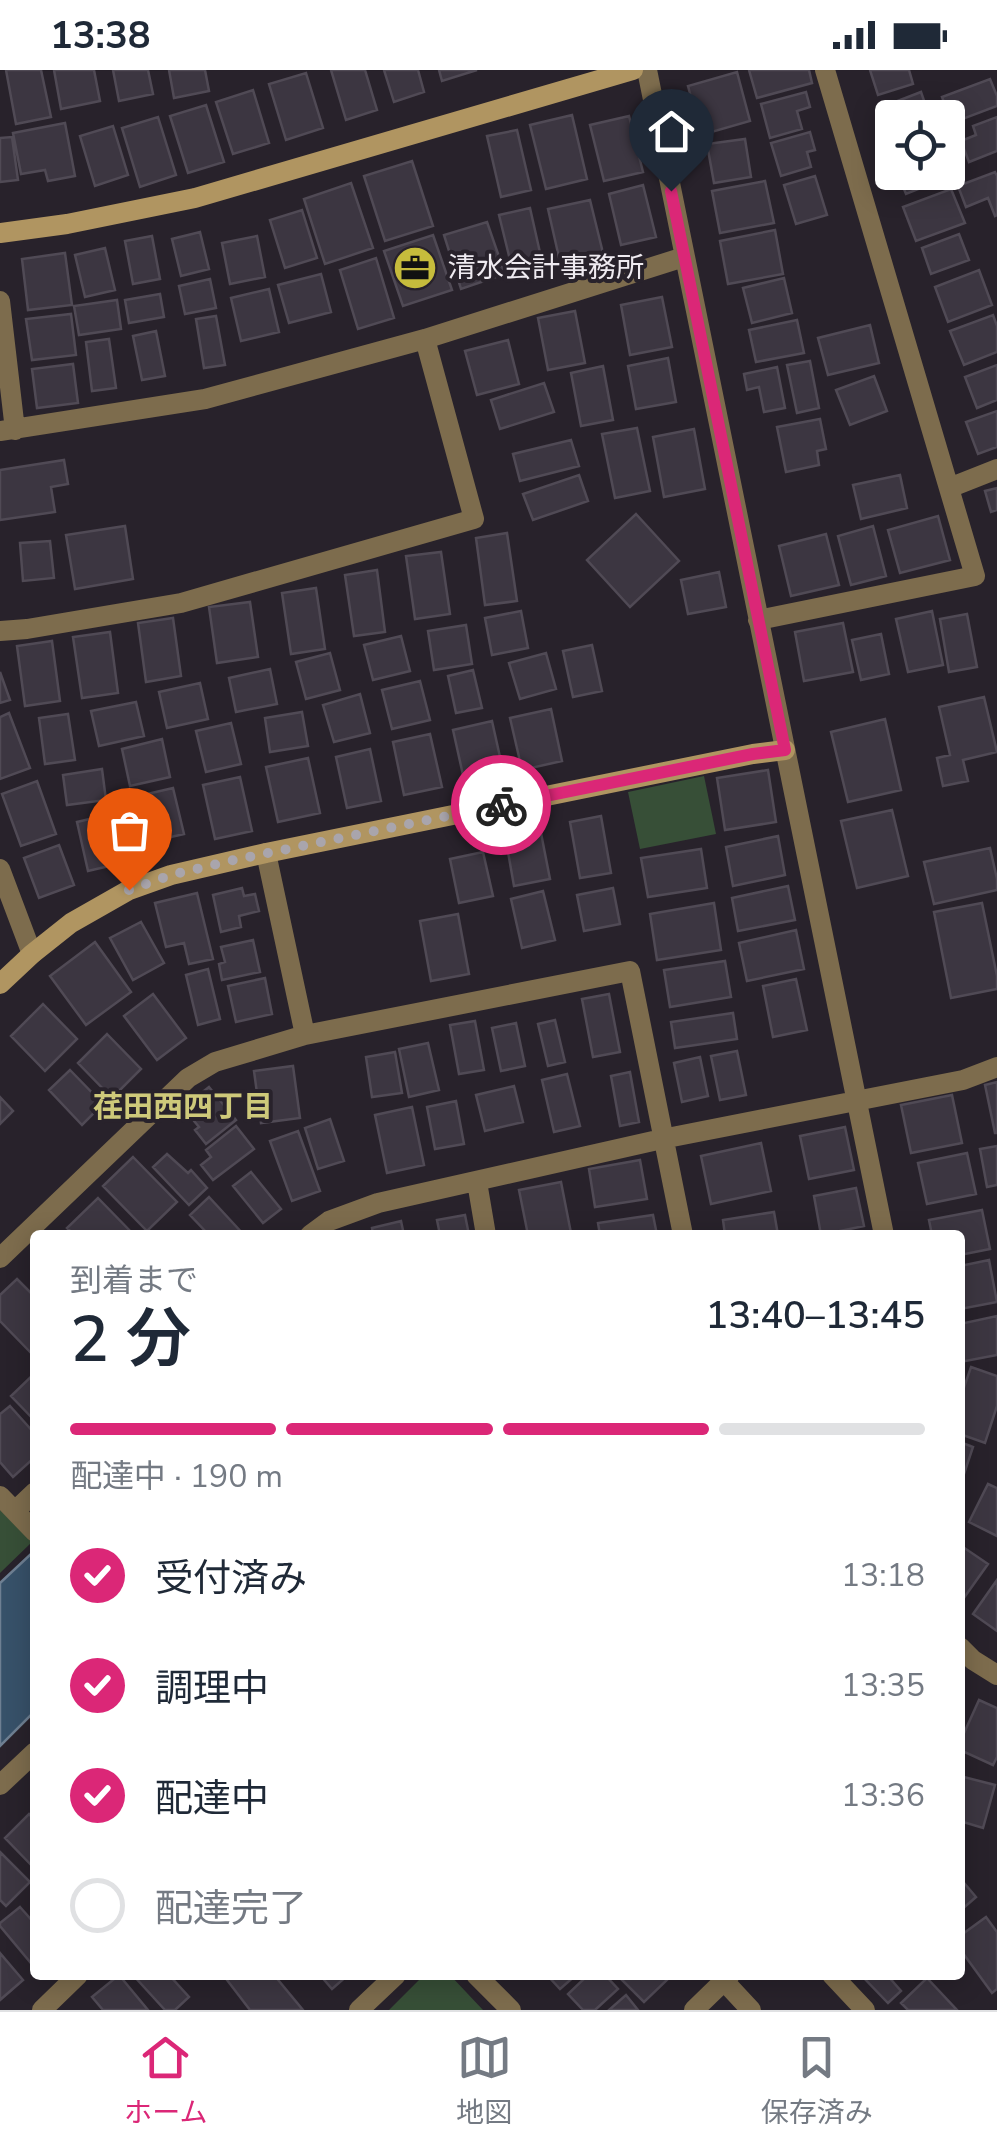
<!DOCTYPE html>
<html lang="ja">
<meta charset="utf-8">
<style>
body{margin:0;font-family:"Nunito Sans","Noto Sans JP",sans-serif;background:#f6f6f7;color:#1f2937;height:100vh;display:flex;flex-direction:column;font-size:38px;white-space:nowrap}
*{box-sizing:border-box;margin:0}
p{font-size:32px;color:#747a83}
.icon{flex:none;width:55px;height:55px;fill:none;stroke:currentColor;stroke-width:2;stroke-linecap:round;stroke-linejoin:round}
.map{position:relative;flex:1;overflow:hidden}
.panel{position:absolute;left:30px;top:1160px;width:935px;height:750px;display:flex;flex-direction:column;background:#fff;border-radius:10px;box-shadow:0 5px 25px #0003}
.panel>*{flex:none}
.controls{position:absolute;left:875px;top:30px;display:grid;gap:20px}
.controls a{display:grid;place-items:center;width:90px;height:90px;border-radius:10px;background:#fff;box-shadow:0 5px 25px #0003;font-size:50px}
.pin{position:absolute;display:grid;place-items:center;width:85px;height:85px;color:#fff;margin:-102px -42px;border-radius:50% 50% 50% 0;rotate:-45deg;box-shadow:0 0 10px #0007}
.pin .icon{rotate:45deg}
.courier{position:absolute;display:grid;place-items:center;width:100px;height:100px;margin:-50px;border:8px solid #db2777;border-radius:50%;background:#fff;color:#222;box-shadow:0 2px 12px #0007}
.summary em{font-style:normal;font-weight:600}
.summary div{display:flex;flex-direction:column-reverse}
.summary{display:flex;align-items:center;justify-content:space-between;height:170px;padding:0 40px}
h1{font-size:65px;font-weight:600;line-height:75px}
.bar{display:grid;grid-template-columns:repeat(4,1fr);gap:15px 10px;align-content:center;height:120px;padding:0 40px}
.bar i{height:12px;border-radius:8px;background:#e0e1e3}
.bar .active{background:#db2777}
.bar p{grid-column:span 4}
ol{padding:0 40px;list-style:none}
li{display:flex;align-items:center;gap:30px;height:110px}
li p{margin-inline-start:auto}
li .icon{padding:10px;border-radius:50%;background:#db2777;color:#fff;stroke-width:4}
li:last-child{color:#747a83}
li i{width:55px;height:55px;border:5px solid #e0e1e3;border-radius:50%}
.status{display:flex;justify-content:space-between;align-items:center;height:70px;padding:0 50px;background:#fff;direction:ltr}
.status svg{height:28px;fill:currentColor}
.menu{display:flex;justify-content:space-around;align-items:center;height:140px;border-top:2px solid #e0e1e3;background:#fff;font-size:28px;color:#747a83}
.menu a{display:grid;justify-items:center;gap:5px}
.menu .active{color:#db2777}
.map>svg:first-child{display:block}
.green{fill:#374f37}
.water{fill:#375169;stroke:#6e7f92;stroke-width:2.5}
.building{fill:#3c3641;stroke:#504a55;stroke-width:2.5}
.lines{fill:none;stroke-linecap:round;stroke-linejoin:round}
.street{stroke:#7d6c4d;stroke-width:20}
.secondary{stroke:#b09561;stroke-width:20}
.done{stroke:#a9a5ac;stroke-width:10;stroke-dasharray:0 18}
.route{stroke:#db2777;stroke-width:12}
.labels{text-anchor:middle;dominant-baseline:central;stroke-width:8;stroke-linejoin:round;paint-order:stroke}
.poi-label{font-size:28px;fill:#efebf1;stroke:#28222b;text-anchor:start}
.neighbourhood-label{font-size:30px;font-weight:bold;fill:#cec97a;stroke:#28222b}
</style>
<div class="status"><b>13:38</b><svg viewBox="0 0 49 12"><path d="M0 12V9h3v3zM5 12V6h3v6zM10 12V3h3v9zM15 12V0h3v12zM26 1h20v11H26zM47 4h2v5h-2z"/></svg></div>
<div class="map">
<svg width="997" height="1940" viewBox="0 0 997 1940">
<rect width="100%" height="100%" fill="#28222b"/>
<!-- green -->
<path class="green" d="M704 706 716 764 640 779 628 722Z
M0 1440 32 1472 0 1503Z
M424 1905H450L483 1940H389Z"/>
<!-- water -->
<path class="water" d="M32 1483 35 1486V1641L0 1676V1513Z"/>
<!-- building -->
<path class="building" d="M6 0H41L51 47 16 54Z
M54 0H94L100 31 61 39Z
M113 0H148L153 24 119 31Z
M169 0H205L209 21 174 28Z
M331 0H365L377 40 346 50Z
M384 0H418L424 22 394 32Z
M439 0H477L442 11Z
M749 0H809L812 13 757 28Z
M870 0H909L913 14 878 25Z
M737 2 750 51 701 65 688 16Z
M306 3 323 58 286 70 269 14Z
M990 9 997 26V36L952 53 942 27Z
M253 20 269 73 233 84 216 32Z
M806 22 810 37 797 41 802 59 770 68 761 34Z
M921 22 930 48H892V64L882 37Z
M206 35 224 92 188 103 170 46Z
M572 45 587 109 546 119 530 55Z
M629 46 643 102 604 111 590 55Z
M158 47 176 105 140 117 122 58Z
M997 47V81L969 92 961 71 976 65 973 56Z
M65 53 75 106 48 111 45 100 21 104 13 63Z
M113 56 128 105 95 116 80 66Z
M517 60 531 120 501 127 487 66Z
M810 62 815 80 807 82 811 97 781 106 771 73Z
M12 67 18 110 0 112V68Z
M745 69 751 107 714 113 707 74Z
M412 91 433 156 385 171 364 106Z
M948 96 951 106 906 124 897 102H948Z
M995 102 997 106V145L995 146 988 128 966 137 958 116Z
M815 106 827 145 796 154 784 115Z
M765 111 774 153 720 163 712 121Z
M351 113 373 178 325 194 304 129Z
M643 115 656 167 621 175 609 124Z
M951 119 965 153 916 171 903 137Z
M590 130 603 183 560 192 548 139Z
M530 138 541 187 511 194 499 145Z
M302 140 317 188 285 198 270 150Z
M487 152 505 204 461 219 444 165Z
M775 160 783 204 728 214 720 171Z
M200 162 209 199 181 206 172 169Z
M959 164 969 190 931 204 922 178Z
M433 165 452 220 403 236 384 181Z
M152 166 160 209 133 214 125 171Z
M257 166 265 207 230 214 222 173Z
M105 178 115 220 85 227 75 185Z
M65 183 72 235 28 240 22 189Z
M376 188 394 248 358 259 340 200Z
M979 200 992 235 948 252 935 217Z
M321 204 331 242 289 253 278 215Z
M784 208 792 243 752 253 743 218Z
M210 209 216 238 185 244 179 216Z
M269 219 279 262 241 271 231 228Z
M160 224 164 247 129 253 125 230Z
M662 227 672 277 630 285 621 235Z
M117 230 121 259 79 265 74 236Z
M575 241 585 293 548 300 538 248Z
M71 244 76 285 32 290 26 249Z
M993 245 997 256V282L964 295 950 261Z
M216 246 225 295 204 298 196 249Z
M797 250 804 283 756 292 749 260Z
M870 255 879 293 828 305 818 268Z
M156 261 165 306 142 310 133 266Z
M109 269 116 318 92 321 86 272Z
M508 270 519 314 477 325 465 281Z
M668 288 676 332 636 339 628 296Z
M810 291 819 338 797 343 787 295Z
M73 294 78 333 37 338 32 299Z
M997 295V330L977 338 965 307Z
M603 296 613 350 581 356 571 303Z
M777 297 785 338 764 342 759 317 747 320 744 304Z
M874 306 887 341 850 355 836 320Z
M544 313 554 342 500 359 491 330Z
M997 341V377L978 384 966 352Z
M820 349 826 379 817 381 819 395 786 402 777 357Z
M637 358 650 421 615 428 602 364Z
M694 359 705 419 664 427 653 367Z
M571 370 579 396 520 411 513 384Z
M64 390 68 414 51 417 55 442 0 450V400Z
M579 405 588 431 533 450 523 424Z
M900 405 907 438 861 449 853 415Z
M997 418V440L991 442 985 421Z
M636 444 679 491 630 537 587 490Z
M938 446 950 490 900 503 888 460Z
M125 456 133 509 75 519 66 465Z
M873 456 886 506 851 515 838 466Z
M507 463 517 531 485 535 476 468Z
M826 464 839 515 791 526 779 476Z
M50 471 54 508 23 511 20 473Z
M441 482 450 544 415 549 406 486Z
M377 500 385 562 354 566 345 505Z
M719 502 726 537 688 544 681 510Z
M316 518 325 579 291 584 282 523Z
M250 532 258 587 217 593 209 537Z
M521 541 528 578 492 585 485 548Z
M932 541 943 595 908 602 896 549Z
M967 544 977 597 949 602 940 549Z
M173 548 181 606 146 612 138 553Z
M843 553 853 602 804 611 795 562Z
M466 555 472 594 434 600 428 561Z
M110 562 118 623 82 628 73 567Z
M881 564 889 604 861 610 852 570Z
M401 566 410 601 373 610 364 575Z
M52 571 60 631 25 636 17 576Z
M592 575 602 621 573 627 563 581Z
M330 583 340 620 306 629 296 592Z
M546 583 556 619 520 629 509 593Z
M270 599 277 634 236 642 229 608Z
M473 600 482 638 456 643 448 606Z
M0 602 10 630 0 633Z
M420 611 430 650 392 659 382 620Z
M200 613 208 649 167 658 159 622Z
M360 624 370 663 334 672 323 635Z
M984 627 997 682 963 690 968 711 943 716 937 688 950 685 939 637Z
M136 632 144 666 99 676 91 641Z
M551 639 562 691 522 700 510 648Z
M302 642 308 676 270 682 265 648Z
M9 643 30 698 0 709V647Z
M68 644 75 690 45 694 39 648Z
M885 649 901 720 848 732 831 662Z
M492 651 504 705 465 714 453 660Z
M231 653 241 694 206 702 196 661Z
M430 664 442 717 404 725 393 672Z
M162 669 170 707 130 716 122 679Z
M370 679 381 731 347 738 336 687Z
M308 688 320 743 278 752 266 697Z
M102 699 106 730 67 735 63 705Z
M768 700 776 752 725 760 717 708Z
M240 707 252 761 215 769 203 715Z
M37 711 56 764 21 776 2 724Z
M173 718 184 764 140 774 130 728Z
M892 740 908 806 857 818 841 751Z
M111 744 122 793 88 801 77 752Z
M601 746 611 803 580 808 570 752Z
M540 758 550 809 514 816 505 765Z
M778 766 785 805 733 816 726 777Z
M59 775 74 815 39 828 24 788Z
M990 778 997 809V820L934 834 924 792Z
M701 779 707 818 648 827 641 788Z
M483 782 493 826 459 833 450 789Z
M788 816 795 850 738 861 732 828Z
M242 818 244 826 255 824 259 841 239 846 241 857 221 862 213 825Z
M613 818 620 854 584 861 577 825Z
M543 821 555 870 522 878 511 829Z
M197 823 213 889 189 894 184 873 166 877 155 833Z
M714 833 721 880 657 890 650 844Z
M982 833 997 906V919L951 928 934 842Z
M458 844 469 904 431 911 420 851Z
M141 852 164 893 133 910 110 868Z
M796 860 804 899 747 911 739 873Z
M253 870 260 902 222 910 219 894 225 892 221 877Z
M95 872 131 922 86 955 50 906Z
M725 891 731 927 670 937 664 900Z
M208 899 220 949 198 955 186 905Z
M265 908 272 944 236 952 228 916Z
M796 909 807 960 773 967 763 916Z
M153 924 186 968 157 990 124 946Z
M609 924 620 982 593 987 582 929Z
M43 934 77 969 45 1001 11 966Z
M733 943 737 969 675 978 671 952Z
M555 950 565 992 548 996 538 954Z
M475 951 484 1000 459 1004 450 955Z
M516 953 525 996 501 1001 492 958Z
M107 964 141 999 112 1028 78 993Z
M428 973 439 1020 409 1027 399 979Z
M737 981 746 1025 720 1030 711 986Z
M395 982 402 1023 372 1027 366 987Z
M700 987 708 1026 682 1032 674 993Z
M293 996 300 1048 261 1053 254 1001Z
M70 1000 103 1034 82 1055 49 1020Z
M630 1002 639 1052 620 1056 611 1006Z
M567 1004 580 1056 554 1062 542 1010Z
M997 1012V1063H995L985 1015Z
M514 1016 523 1052 485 1061 476 1025Z
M209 1017 236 1050 206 1074 195 1060 199 1057 189 1045 201 1035 195 1028Z
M952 1025 962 1073 911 1083 901 1035Z
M0 1027 13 1041 0 1054Z
M456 1031 464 1074 435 1079 427 1037Z
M412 1037 424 1095 387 1103 375 1045Z
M330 1049 344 1091 318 1099 305 1058Z
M236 1056 254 1079 213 1110 201 1095 211 1087 206 1080Z
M845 1057 854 1100 809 1109 800 1066Z
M298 1061 320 1121 292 1131 270 1071Z
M761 1073 771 1121 711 1134 701 1086Z
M997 1076V1115L987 1117 980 1079Z
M967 1083 976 1124 927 1134 918 1093Z
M167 1084 188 1103 191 1100 207 1118 189 1135 153 1097Z
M133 1087 177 1132 147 1161 103 1116Z
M640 1090 647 1129 595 1137 589 1099Z
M251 1102 281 1139 263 1153 233 1116Z
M561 1112 571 1163 528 1165 519 1120Z
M856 1118 864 1156 821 1165 814 1126Z
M209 1127 244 1165H209L190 1145Z
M98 1128 134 1165H74L67 1158Z
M982 1140 990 1179 960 1185V1165H932L929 1150Z
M774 1142 778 1165H725L723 1150Z
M465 1145 469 1165H440L437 1150Z
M653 1145 657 1165H600L598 1153Z
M401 1151 404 1165H373L372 1158Z
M989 1190 997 1232 960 1239V1196Z
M17 1209 35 1227 34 1286 0 1251V1225Z
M997 1246V1285L960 1292V1254Z
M971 1297 997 1306V1336L985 1373 960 1364V1329Z
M35 1303V1351L11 1326Z
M10 1336 35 1364V1387L13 1407 0 1392V1344Z
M960 1372 973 1377 961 1413H960Z
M988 1414 997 1418V1466L969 1452Z
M960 1475 988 1494 961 1532 960 1531Z
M997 1510V1561L973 1544Z
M979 1630 997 1638V1687L993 1695 960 1680V1672Z
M960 1706 995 1715 983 1758 960 1751Z
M29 1744 35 1750V1799L5 1768Z
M0 1782 30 1812 6 1836 0 1830Z
M960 1808 976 1827 960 1841Z
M20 1837 35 1854V1898L0 1856V1853Z
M986 1847 997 1862V1919L992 1923 960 1879V1866Z
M0 1883 23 1910 0 1930Z
M119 1905 148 1940H103L92 1927Z
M133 1905H169L189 1927 175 1940H165Z
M233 1905H274L303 1940H250L227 1910Z
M320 1905H348L332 1919Z
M547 1905H576L560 1919Z
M588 1905H605L618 1919 595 1940H583L568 1924Z
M617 1905H663L667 1910 644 1932Z
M861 1905H887L901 1921 888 1933Z
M927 1908 957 1940H908L901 1933Z
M626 1925 638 1940H609Z"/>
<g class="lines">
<!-- street -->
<path class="street" d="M647 0 884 1165
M0 231 15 360
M0 361 205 329 425 269 684 187
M949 418 997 399
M758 550 975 506 825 0
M0 561 27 559 181 533 474 449 425 269
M266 783 305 965
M0 799 32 884
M477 1112 486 1165
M310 1165 329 1151 378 1133 662 1069 963 1010 997 997
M0 1188 188 1008 215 992 305 965 630 901 683 1165
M0 1426 35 1462
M15 1441 35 1422
M960 1577 973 1590 997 1605
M0 1715 35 1682
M476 1905 511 1940
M832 1905 865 1940
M724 1911 751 1940
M42 1940 78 1905
M359 1940 396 1905
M694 1940 730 1905"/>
<!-- secondary -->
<path class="secondary" d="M0 163 67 154 195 128 633 0
M0 914 32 884 71 853 129 820 171 805 266 783 753 684 785 680"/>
</g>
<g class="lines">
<!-- done -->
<path class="done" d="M129 820 171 805 234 790 501 735"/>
<!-- route -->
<path class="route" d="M501 735 753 684 785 680 671 121"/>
</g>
<!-- icons -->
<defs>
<g id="office-disc" transform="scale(2.25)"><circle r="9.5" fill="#c6bc3c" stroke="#28222b"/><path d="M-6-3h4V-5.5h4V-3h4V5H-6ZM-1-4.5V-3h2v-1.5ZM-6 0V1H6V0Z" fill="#111"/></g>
</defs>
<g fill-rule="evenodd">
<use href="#office-disc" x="415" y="198"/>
</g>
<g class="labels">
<!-- poi labels -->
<g class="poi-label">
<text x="448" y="198">清水会計事務所</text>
</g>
<!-- neighbourhood labels -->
<g class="neighbourhood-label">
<text x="183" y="1037">荏田西四丁目</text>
</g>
</g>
</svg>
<div class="controls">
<a><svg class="icon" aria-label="locate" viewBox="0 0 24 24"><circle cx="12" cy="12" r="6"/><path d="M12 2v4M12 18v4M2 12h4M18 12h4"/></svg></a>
</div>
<div class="pin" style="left:129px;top:820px;background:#ea580c"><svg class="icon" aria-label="bag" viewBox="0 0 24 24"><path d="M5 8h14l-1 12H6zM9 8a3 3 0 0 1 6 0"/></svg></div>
<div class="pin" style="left:671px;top:121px;background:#1f2937"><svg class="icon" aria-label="home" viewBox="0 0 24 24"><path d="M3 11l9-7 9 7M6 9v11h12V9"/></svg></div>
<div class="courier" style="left:501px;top:735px"><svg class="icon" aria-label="bike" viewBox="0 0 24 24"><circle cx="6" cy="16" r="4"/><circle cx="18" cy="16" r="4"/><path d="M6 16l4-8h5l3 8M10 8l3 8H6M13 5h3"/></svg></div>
<section class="panel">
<div class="summary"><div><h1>2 分</h1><p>到着まで</p></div><em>13:40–13:45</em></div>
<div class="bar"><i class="active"></i><i class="active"></i><i class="active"></i><i></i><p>配達中 · 190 m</p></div>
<ol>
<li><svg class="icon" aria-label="check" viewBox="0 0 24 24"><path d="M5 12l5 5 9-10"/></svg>受付済み<p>13:18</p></li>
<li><svg class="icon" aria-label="check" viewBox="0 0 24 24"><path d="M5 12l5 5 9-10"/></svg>調理中<p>13:35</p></li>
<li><svg class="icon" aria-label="check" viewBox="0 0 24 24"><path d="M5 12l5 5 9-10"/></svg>配達中<p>13:36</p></li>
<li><i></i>配達完了</li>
</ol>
</section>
</div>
<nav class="menu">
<a class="active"><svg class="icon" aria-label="home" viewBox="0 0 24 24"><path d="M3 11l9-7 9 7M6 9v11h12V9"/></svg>ホーム</a>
<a><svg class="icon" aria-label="map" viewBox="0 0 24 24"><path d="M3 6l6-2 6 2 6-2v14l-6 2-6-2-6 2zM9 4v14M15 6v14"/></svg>地図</a>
<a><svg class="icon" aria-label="saved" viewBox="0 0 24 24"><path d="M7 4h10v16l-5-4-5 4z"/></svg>保存済み</a>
</nav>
